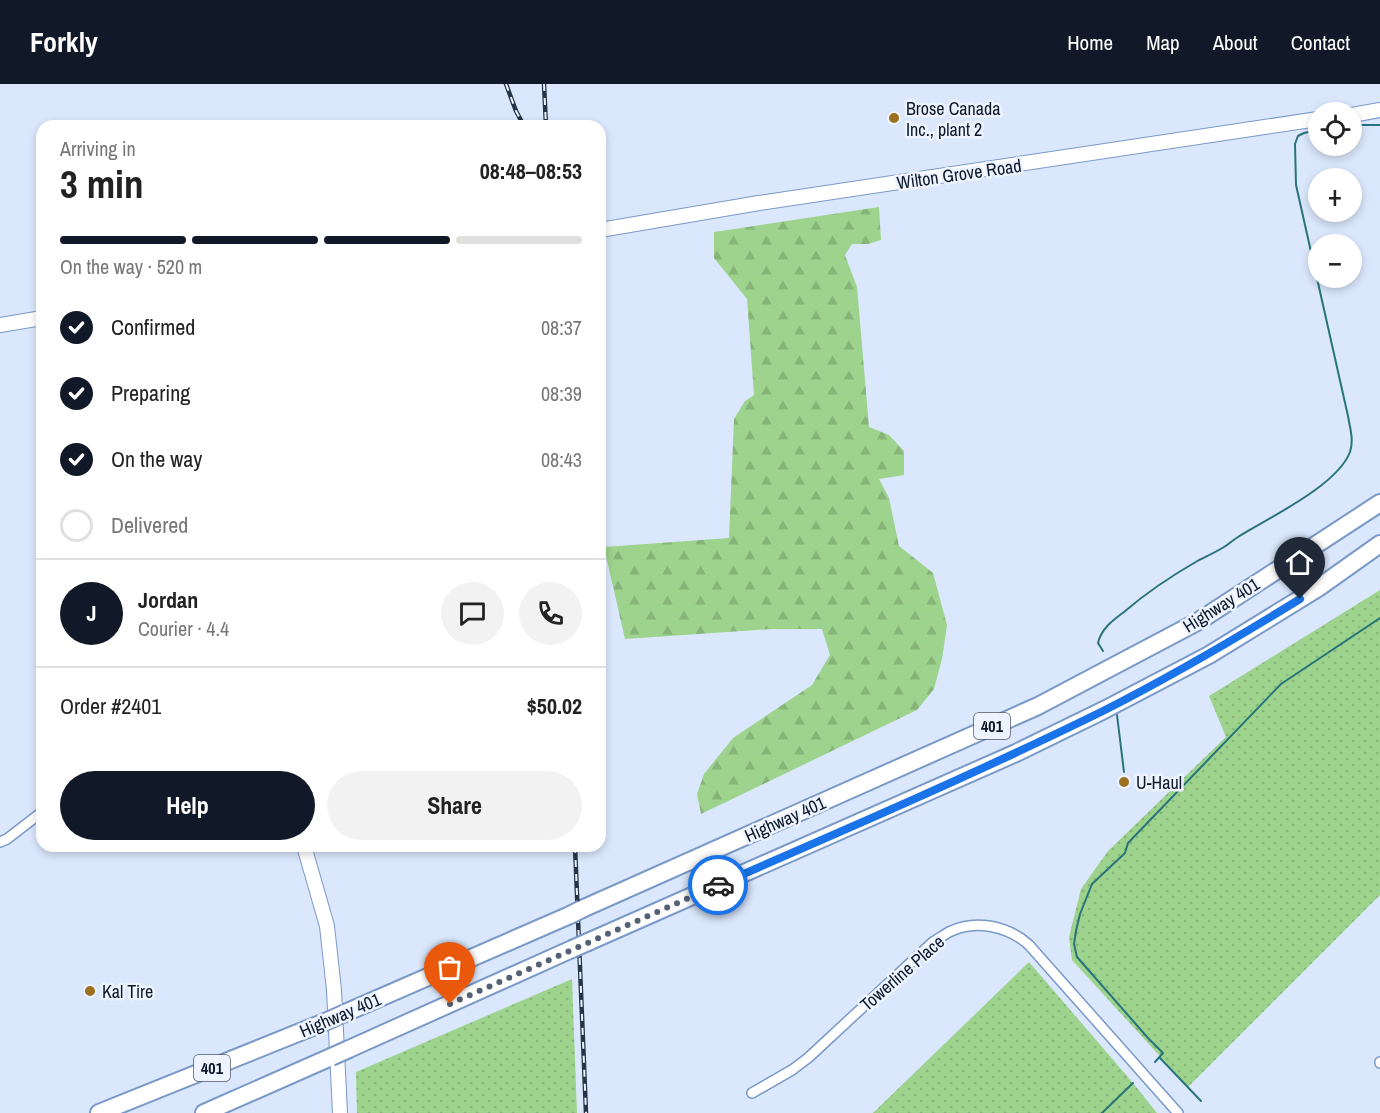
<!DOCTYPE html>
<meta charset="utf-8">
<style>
body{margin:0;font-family:"Archivo Narrow",sans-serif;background:#f2f2f2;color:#222;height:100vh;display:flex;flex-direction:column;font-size:22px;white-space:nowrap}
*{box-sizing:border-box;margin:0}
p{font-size:20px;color:#767676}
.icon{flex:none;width:33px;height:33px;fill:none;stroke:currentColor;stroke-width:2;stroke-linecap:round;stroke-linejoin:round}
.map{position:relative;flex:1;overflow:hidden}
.details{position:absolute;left:36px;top:36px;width:570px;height:732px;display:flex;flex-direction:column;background:#fff;border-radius:18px;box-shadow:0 3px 9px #0003}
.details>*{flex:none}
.fabs{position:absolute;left:1308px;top:18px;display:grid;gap:12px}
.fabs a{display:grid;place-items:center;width:54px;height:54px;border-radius:50%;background:#fff;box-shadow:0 3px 9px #0003;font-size:30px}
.pin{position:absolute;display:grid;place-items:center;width:51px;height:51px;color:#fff;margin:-62px -26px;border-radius:50% 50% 50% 0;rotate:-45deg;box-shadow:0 0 6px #0007}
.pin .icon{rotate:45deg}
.courier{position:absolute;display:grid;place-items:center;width:60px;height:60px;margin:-30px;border:4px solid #1a73e8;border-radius:50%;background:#fff;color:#222;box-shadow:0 2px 8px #0007}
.head em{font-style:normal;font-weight:700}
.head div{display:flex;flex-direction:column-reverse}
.head{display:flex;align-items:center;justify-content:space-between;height:102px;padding:0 24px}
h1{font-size:39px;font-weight:700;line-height:45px}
.bar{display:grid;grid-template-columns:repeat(4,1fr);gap:9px 6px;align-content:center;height:72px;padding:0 24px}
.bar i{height:8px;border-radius:4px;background:#e0e0e0}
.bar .active{background:#111827}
.bar p{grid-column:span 4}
.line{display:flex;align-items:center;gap:15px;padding:0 24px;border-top:2px solid #e0e0e0}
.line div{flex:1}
.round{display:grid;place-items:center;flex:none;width:63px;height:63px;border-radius:32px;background:#f2f2f2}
ol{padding:0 24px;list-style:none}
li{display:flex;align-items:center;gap:18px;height:66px}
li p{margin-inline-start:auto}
li .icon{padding:6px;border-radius:50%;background:#111827;color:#fff;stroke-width:4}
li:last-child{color:#767676}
li i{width:33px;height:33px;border:3px solid #e0e0e0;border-radius:50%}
.button{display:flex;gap:12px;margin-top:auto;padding:12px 24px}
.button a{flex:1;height:69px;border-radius:36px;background:#111827;color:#fff;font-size:24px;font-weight:700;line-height:69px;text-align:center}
.button a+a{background:#f2f2f2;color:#222}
header{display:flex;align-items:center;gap:36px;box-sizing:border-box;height:84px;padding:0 30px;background:#111827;color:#fff}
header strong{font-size:28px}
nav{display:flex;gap:33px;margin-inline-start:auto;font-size:21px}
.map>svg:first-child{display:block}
.grass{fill:url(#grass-dots)}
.forest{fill:url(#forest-firs)}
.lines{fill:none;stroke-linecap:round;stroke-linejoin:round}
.stream{stroke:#29747b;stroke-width:2}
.street-casing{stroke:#7999c9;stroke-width:12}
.secondary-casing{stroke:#7999c9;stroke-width:16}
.highway-casing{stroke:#7999c9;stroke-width:20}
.street{stroke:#fff;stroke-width:9}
.secondary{stroke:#fff;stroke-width:14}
.highway{stroke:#fff;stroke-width:16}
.rail-casing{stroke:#273346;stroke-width:4.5}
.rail{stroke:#edf4ff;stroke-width:2;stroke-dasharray:7;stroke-linecap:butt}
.highway-bridge-casing{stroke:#7999c9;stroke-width:20;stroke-linecap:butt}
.highway-bridge{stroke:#fff;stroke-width:16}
.done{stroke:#546074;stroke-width:6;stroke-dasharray:0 10.8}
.route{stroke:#1a73e8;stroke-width:8}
.poi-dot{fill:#9c701f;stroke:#edf4ff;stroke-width:2}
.labels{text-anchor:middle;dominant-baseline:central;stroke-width:5;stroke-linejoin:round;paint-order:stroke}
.shield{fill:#edf4ff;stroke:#505a6a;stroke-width:1.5}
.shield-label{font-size:16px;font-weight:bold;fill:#0c182a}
.poi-label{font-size:18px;fill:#0c182a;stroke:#edf4ff;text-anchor:start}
.street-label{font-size:18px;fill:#0c182a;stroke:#edf4ff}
</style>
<header>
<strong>Forkly</strong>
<nav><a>Home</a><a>Map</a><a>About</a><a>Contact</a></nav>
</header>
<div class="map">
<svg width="1380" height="1029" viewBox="0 0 1380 1029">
<defs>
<pattern id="grass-dots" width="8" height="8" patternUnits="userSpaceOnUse" patternTransform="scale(1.5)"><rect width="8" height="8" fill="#9dd38c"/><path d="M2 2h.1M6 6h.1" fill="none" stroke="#86b479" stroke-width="1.8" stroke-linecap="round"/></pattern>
<pattern id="forest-firs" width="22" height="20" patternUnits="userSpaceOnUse" patternTransform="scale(1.5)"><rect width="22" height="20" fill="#9dd38c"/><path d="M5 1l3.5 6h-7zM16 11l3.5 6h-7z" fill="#86b479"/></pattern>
</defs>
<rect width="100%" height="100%" fill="#dae7fc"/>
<!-- grass -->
<path class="grass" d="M1380 506V811L1188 1003 1072 876 1069 853 1081 805 1108 767 1226 653 1209 612Z
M1029 878 1133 999 1157 1029H873Z
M572 895 577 1029H357L356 988Z"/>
<!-- forest -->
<path class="forest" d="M879 123 881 156 868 160H852L845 171 857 203 869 343 889 351 904 367V391L879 395 889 414 899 462 933 489 947 541 942 575 934 605 917 626 701 730 697 710 704 690 733 654 812 601 830 571 822 545H772L625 555 604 463 729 454 734 335 745 317 754 311 747 215 714 174V148Z"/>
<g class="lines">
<!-- stream -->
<path class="stream" d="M1352 41H1380
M1103 567 1098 559C1101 545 1113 536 1124 528 1147 508 1173 491 1199 476 1207 472 1216 468 1224 463 1229 460 1233 456 1238 453 1268 434 1337 402 1350 368 1354 356 1350 344 1348 332L1296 101 1295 60 1298 52 1304 49 1318 46
M1117 631 1124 688
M1160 974 1201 1017
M1155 978 1163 969 1148 954 1077 873 1074 860 1076 847 1080 830 1092 800 1125 769 1128 759 1281 600 1380 534
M1102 1029 1133 999"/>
<!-- street casing -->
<g class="street-casing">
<path id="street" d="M0 758 7 755 42 728
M1380 978V979
M752 1009 792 986 808 974 933 858C938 855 944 851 949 848 976 835 1008 842 1029 861L1178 1029"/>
</g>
<!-- secondary casing -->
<g class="secondary-casing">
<path id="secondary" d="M1352 31 1380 26
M600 146 759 119 1318 35
M0 241 42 234
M304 762 327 842 334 906 340 1029"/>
</g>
<!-- highway casing -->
<g class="highway-casing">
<path id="highway" d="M582 825 1038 622 1199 537 1380 419
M588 858 1016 669 1104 626 1209 571 1318 504 1380 460
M345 929 570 831
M349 965 572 865
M99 1029 325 938
M204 1029 331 973"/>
</g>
<!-- street -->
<use href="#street" class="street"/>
<!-- secondary -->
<use href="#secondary" class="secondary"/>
<!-- highway -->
<use href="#highway" class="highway"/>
<!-- rail casing -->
<g class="rail-casing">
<path id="rail" d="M506 0 516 27 524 42
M544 0 546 42
M575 762 586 1029"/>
</g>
<!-- rail -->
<use href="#rail" class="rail"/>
<!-- highway-bridge casing -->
<g class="highway-bridge-casing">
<path id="highway-bridge" d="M570 831 582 825
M572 865 588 858
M325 938 345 929
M331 973 349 965"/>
</g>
<!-- highway-bridge -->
<use href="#highway-bridge" class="highway-bridge"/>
</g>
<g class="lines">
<!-- done -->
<path class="done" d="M450 920 718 801"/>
<!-- route -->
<path class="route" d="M718 801C847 745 977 689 1103 627 1170 593 1235 555 1300 515"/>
</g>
<!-- markers -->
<g class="poi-dot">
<circle cx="894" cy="34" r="6"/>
<circle cx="1124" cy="698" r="6"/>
<circle cx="90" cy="907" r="6"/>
</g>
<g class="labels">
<!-- shield labels -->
<g class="shield">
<rect x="974" y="629" width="36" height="26" rx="4.5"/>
<rect x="194" y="971" width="36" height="26" rx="4.5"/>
</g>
<g class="shield-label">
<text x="992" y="642">401</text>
<text x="212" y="984">401</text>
</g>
<!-- poi labels -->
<g class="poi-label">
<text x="906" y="24">Brose Canada<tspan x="906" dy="21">Inc., plant 2</tspan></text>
<text x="1136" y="698">U-Haul</text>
<text x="102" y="907">Kal Tire</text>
</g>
<!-- street labels -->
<g class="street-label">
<text transform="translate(959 90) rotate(-8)">Wilton Grove Road</text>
<text transform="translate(1221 521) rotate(-32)">Highway 401</text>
<text transform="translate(785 735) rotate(-24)">Highway 401</text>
<text transform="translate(902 889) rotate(-41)">Towerline Place</text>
<text transform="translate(340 931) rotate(-23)">Highway 401</text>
</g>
</g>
</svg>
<div class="fabs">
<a><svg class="icon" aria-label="locate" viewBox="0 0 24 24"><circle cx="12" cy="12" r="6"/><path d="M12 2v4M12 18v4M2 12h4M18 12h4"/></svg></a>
<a>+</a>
<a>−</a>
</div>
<div class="pin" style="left:450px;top:920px;background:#ea580c"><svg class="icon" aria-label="bag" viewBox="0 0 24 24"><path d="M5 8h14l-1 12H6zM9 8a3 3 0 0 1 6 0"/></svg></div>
<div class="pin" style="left:1300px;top:515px;background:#1f2937"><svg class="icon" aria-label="home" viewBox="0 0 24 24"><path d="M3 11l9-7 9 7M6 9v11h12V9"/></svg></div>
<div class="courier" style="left:718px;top:801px"><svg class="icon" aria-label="car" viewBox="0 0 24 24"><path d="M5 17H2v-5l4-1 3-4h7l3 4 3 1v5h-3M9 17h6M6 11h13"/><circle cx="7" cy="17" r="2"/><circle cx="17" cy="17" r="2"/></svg></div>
<section class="details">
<div class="head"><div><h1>3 min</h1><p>Arriving in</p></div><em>08:48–08:53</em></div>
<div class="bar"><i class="active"></i><i class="active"></i><i class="active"></i><i></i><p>On the way · 520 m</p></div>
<ol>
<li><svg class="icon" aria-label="check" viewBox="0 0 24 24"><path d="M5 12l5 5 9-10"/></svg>Confirmed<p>08:37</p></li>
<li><svg class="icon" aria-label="check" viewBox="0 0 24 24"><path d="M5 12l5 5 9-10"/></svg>Preparing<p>08:39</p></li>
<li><svg class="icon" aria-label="check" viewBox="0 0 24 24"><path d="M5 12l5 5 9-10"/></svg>On the way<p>08:43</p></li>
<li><i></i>Delivered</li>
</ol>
<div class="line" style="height:108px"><b class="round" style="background:#111827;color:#fff">J</b><div><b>Jordan</b><p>Courier · 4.4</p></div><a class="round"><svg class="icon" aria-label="chat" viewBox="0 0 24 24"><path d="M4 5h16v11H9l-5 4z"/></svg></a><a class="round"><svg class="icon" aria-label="phone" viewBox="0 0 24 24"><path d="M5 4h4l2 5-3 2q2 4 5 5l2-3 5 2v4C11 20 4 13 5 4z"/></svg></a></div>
<div class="line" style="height:78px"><div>Order #2401</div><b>$50.02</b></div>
<div class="button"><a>Help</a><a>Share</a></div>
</section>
</div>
